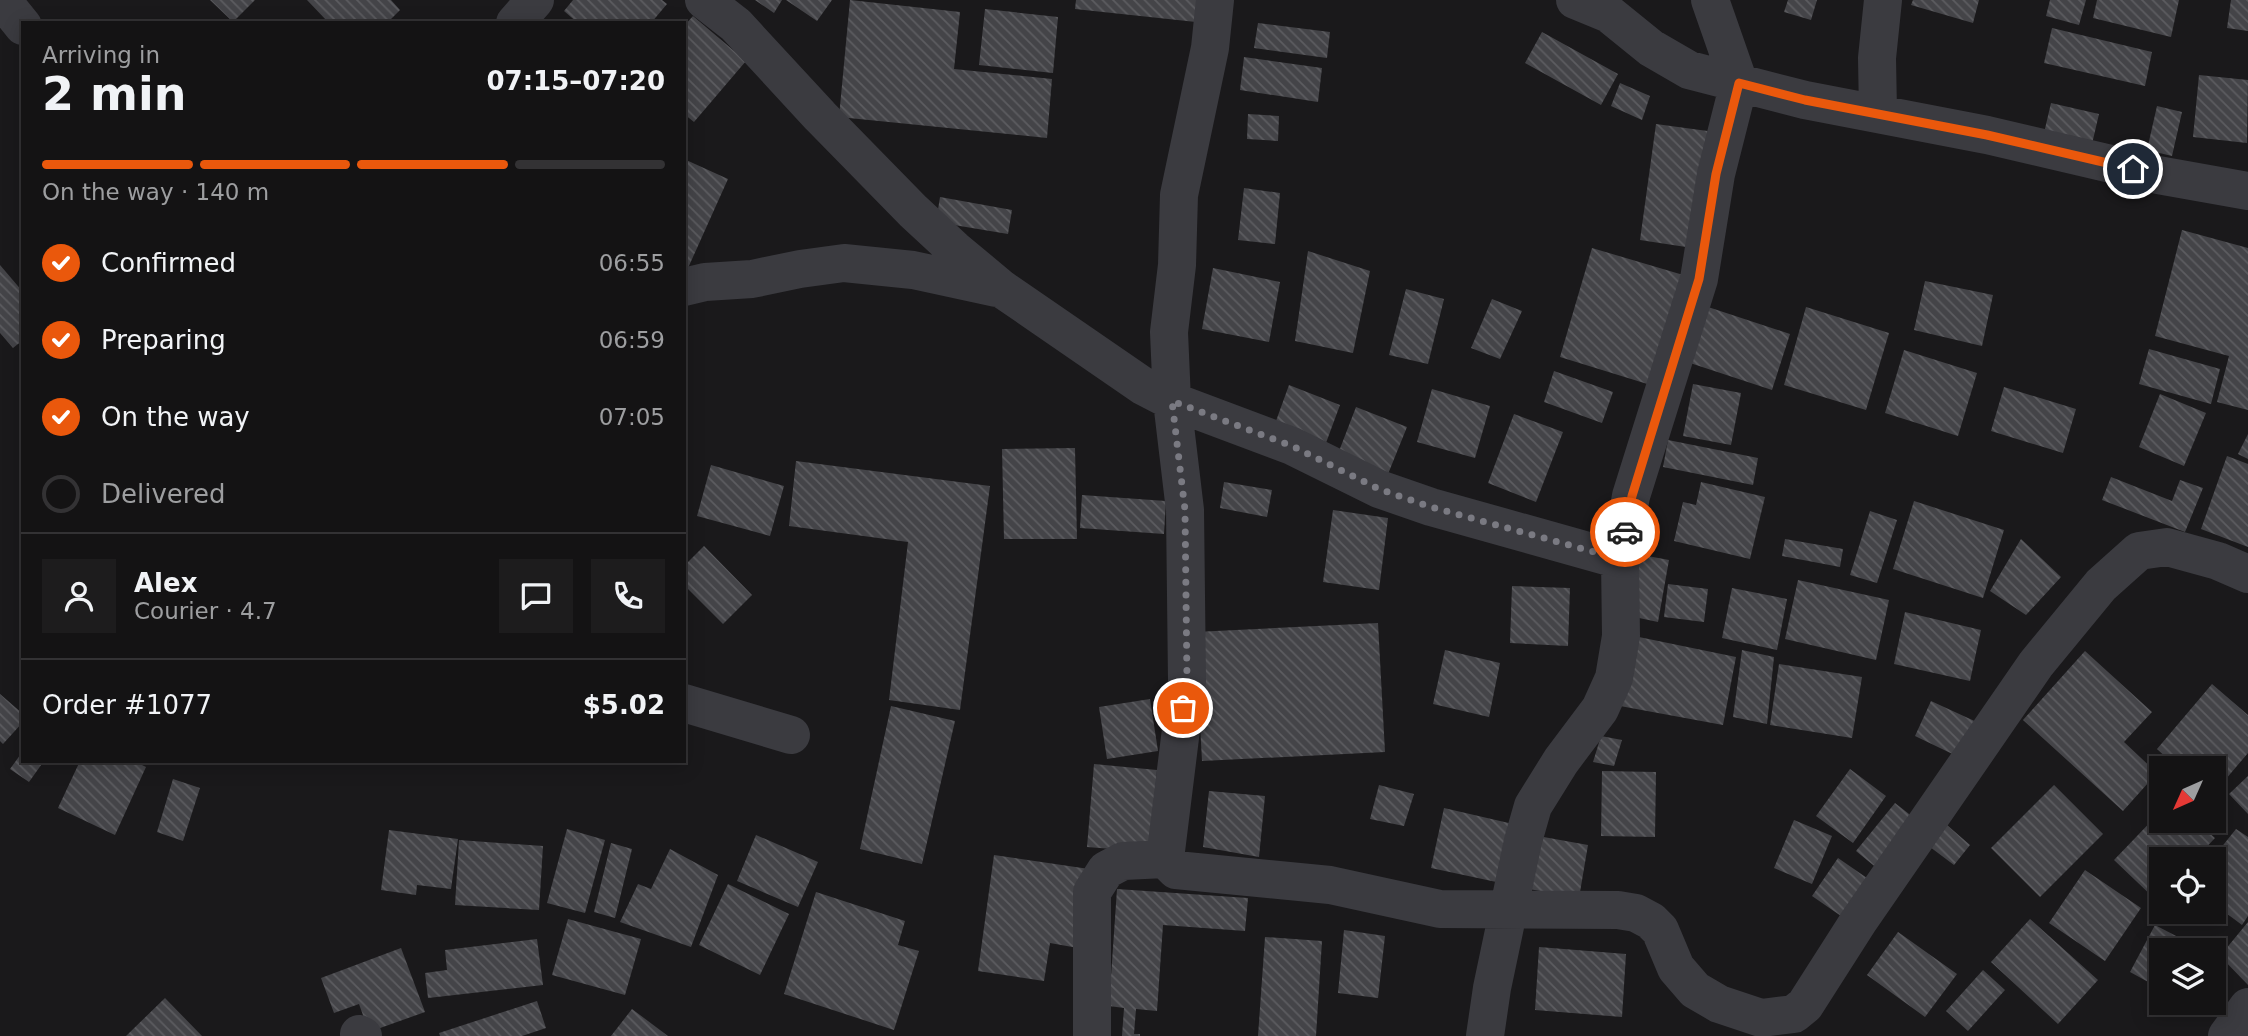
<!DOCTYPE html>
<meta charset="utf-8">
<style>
body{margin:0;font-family:"DejaVu Sans",sans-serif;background:#1d1c1d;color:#f1f3f6;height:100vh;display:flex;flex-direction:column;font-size:26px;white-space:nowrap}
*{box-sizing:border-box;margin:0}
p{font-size:23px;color:#9d9ea0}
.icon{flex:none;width:38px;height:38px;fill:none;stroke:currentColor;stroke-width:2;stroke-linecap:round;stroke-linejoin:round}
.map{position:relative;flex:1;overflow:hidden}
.sheet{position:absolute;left:21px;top:21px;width:665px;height:742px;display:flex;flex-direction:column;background:#141314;border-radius:0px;box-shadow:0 4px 18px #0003,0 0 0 2px #333234}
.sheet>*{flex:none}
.needle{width:46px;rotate:225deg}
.buttons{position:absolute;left:2149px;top:756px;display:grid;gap:14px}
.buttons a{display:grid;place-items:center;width:77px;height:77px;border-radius:0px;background:#141314;box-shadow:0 4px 18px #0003,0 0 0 2px #333234;font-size:35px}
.pin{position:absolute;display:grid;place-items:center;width:60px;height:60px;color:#fff;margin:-30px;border:4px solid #fff;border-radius:50%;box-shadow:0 2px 7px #0007}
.courier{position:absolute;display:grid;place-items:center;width:70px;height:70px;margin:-35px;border:5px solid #ea580c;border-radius:50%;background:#fff;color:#222;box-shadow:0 2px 9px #0007}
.overview em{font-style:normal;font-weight:800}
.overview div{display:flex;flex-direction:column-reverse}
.overview{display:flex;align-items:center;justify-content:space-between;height:119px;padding:0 21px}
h1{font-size:46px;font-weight:800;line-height:52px}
.bar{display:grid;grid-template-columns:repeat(4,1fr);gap:10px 7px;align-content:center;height:84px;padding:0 21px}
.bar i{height:9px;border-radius:5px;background:#333234}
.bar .on{background:#ea580c}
.bar p{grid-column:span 4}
.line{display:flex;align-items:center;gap:18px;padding:0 21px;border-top:2px solid #333234}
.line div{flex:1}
.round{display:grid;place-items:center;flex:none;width:74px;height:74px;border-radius:0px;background:#1d1c1d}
ol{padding:0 21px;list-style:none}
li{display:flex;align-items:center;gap:21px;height:77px}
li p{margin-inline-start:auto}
li .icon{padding:7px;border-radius:50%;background:#ea580c;color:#fff;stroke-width:4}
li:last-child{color:#9d9ea0}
li i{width:38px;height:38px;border:4px solid #333234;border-radius:50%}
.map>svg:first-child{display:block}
.building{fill:url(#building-back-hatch)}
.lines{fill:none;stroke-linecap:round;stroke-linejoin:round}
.minor{stroke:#3b3b40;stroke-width:38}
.done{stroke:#7a7a82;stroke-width:7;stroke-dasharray:0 12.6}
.route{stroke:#ea580c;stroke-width:9}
</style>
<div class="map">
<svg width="2248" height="1036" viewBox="0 0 2248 1036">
<defs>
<pattern id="building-back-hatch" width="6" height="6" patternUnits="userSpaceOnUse" patternTransform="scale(1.75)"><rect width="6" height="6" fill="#444448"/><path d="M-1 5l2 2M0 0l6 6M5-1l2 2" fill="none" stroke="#5c5c60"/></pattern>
</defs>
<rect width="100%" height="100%" fill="#1a191b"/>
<!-- building -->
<path class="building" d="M210 0H255L233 22Z
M307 0H391L400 10 387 23H329Z
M573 0H662L667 4 651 23H578L564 11Z
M755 0H782L774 13Z
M786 0H832L817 21Z
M850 0 960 12 954 69 1052 79 1047 138 839 117Z
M1076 0H1198L1196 22 1075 9Z
M1788 0H1817L1811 20 1784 12Z
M1913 0H1979L1973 23 1911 5Z
M2050 0H2086L2079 25 2046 16Z
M2097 0H2179L2171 37 2093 18Z
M2231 0H2248V31L2227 28Z
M985 9 1058 17 1053 73 979 65Z
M693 16 746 61 694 122 684 114V26Z
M1258 23 1330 32 1327 58 1254 48Z
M2052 28 2152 52 2145 86 2044 63Z
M1542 32 1618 74 1601 105 1525 63Z
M1244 57 1322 68 1318 102 1240 90Z
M2199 75 2248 80 2247 143 2193 137Z
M1620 83 1650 96 1642 120 1611 106Z
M2051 103 2099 114 2092 144 2044 133Z
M2157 106 2182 112 2172 156 2147 150Z
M1248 114 1279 116 1278 141 1247 139Z
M1656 124 1715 132 1699 249 1640 240Z
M684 159 728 179 684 277Z
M1244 188 1280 193 1275 244 1238 240Z
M940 197 1012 210 1008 234 936 222Z
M2182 230 2248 248V410L2217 402 2229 356 2155 336Z
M1592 248 1690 277 1657 387 1560 357Z
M1308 251 1370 271 1353 353 1295 341Z
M0 265 23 292V340L13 348 0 333Z
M1213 268 1280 282 1269 342 1202 329Z
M1925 281 1993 295 1982 346 1914 330Z
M1406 289 1444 299 1428 364 1389 355Z
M1492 299 1522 311 1500 359 1471 348Z
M1702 305 1790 334 1772 390 1684 361Z
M1806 307 1889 333 1866 410 1784 385Z
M2149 349 2220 369 2211 404 2139 384Z
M1904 350 1977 373 1958 436 1885 413Z
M1554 371 1613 392 1602 423 1544 402Z
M1693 384 1741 393 1731 445 1683 436Z
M1289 385 1340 405 1323 451 1272 432Z
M2004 387 2076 409 2063 453 1991 431Z
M1432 389 1490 406 1475 458 1417 442Z
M2160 394 2206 413 2184 466 2139 447Z
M1356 407 1407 427 1386 479 1336 459Z
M1514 414 1563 432 1536 502 1488 483Z
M2248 434V459L2238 454Z
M1668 440 1758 458 1753 485 1663 467Z
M1075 448 1077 539H1004L1002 449Z
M2227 456 2248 464V547L2201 529Z
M796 461 990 486 960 710 889 700 908 542 789 526Z
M711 465 784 486 770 536 697 516Z
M2111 477 2172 501 2180 480 2203 488 2185 532 2102 500Z
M1224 482 1272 490 1267 517 1220 508Z
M1701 482 1765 497 1750 559 1674 541 1683 502 1696 505Z
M1082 495 1166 501 1164 534 1080 528Z
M1914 501 2004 530 1983 598 1893 569Z
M1333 510 1388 518 1379 590 1323 582Z
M1870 511 1897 520 1877 583 1850 575Z
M1785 539 1843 549 1840 567 1782 556Z
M2021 539 2061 577 2026 615 1990 591Z
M704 546 752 595 723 624 684 585V566Z
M1637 554 1669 560 1658 622 1625 615Z
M1798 580 1889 600 1876 660 1785 639Z
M1668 584 1708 589 1704 622 1664 617Z
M1512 586 1570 588 1568 646 1510 643Z
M1732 588 1787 599 1777 650 1722 638Z
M1905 612 1981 630 1970 681 1894 664Z
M1378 623 1385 752 1202 761 1195 632Z
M1634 636 1736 657 1723 725 1620 706Z
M1445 650 1500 663 1489 717 1433 704Z
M1742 650 1774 657 1767 724 1733 717Z
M2085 651 2152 712 2124 742 2157 773 2123 811 2023 720Z
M1779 664 1862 677 1852 738 1770 725Z
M2212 684 2248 715V753L2214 793V768H2178L2157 749Z
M0 694 23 714V722L3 744 0 741Z
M1150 699 1158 751 1107 759 1099 707Z
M1931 701 1981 724 1965 760 1915 736Z
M891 706 955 721 922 864 860 849Z
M1601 736 1622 740 1614 766 1593 762Z
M23 751V761H44L29 782 10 769Z
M80 761H134L146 767 115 835 58 808Z
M1094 764 1157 770 1150 852 1087 847Z
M1850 769 1886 796 1853 843 1816 816Z
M1602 771 1656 772 1655 837 1601 836Z
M2248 776V814L2229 794Z
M173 779 200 788 183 841 157 832Z
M1379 785 1414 794 1404 826 1370 819Z
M2054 785 2103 834 2040 897 1991 848Z
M1209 791 1265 796 1259 857 1203 847Z
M1895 803 1923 825 1884 874 1856 851Z
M1444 808 1513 824 1501 883 1431 868Z
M2161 811V821H2196L2215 838 2195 859H2161V896L2157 901 2114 860Z
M1794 820 1832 836 1812 884 1774 868Z
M1947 825 1970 845 1954 865 1930 847Z
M567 829 605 840 585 913 547 903Z
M2236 829 2248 837V916L2242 925 2214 904V859H2212Z
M389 830 458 839 451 889 417 885 416 895 381 890Z
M756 835 818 862 798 907 737 881Z
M1538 836 1588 845 1579 898 1529 889Z
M459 840 543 846 539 910 455 905Z
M611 843 632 849 615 918 594 912Z
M670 849 718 875 691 947 620 922 638 884 651 889Z
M994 855 1089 869 1078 948 1050 943 1044 981 978 971Z
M1838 858 1867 878 1841 916 1812 896Z
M2085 870 2141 908 2105 961 2049 923Z
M728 884 789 914 760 975 699 945Z
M1117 889 1248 898 1245 931 1163 925 1157 1011 1136 1009 1134 1034H1140V1036H1122L1124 1008 1109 1006Z
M816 892 905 921 898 945 919 951 894 1030 784 994Z
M568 919 641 939 625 995 552 975Z
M2030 919 2098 980 2058 1024 1991 962Z
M2248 922V985L2220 956Z
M2155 925 2203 950H2161V989L2130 972Z
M1344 930 1385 936 1378 998 1338 993Z
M1898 932 1957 974 1925 1017 1867 975Z
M1265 937 1322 941 1316 1036H1258Z
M537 939 543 985 428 998 425 973 447 970 445 950Z
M1539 947 1626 954 1622 1017 1535 1010Z
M401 948 425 1012 369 1032 359 1004 334 1013 321 978Z
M2214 956 2223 961 2214 978Z
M1983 970 2005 990 1968 1031 1946 1011Z
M165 998 202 1036H126Z
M537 1001 546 1028 522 1036H440L439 1033Z
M632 1009 668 1036H611Z"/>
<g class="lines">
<!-- minor -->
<path class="minor" d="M2 0 23 26
M704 0 736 25 820 116 913 211 954 249 1002 289 1143 386 1172 401 1292 446 1379 489 1431 507 1620 560
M1215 0 1210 48 1179 195 1177 265 1169 332 1172 401 1185 510 1187 681 1165 859 1176 870 1330 885 1440 909 1618 910 1636 913 1651 921 1660 930 1676 968 1695 990 1719 1004 1761 1018 1794 1014 1805 1005 1858 922 2036 664 2101 585 2139 551 2167 547 2218 561 2248 574
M1575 0 1609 14 1651 48 1689 70 1805 100 1987 135 2158 175 2248 191
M515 23 535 0
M1878 112 1877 58 1883 0
M684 287 705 282 752 279 800 269 844 263 913 270 996 288
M684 703 791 735
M359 1034 363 1036
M1092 1036V892L1106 870 1123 861 1165 859
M1485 1036 1492 988 1523 841 1533 806 1561 761 1600 709 1614 678 1621 636 1620 560 1631 496 1699 279 1716 174 1739 83 1710 0
M2227 1036 2248 1007"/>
</g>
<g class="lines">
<!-- done -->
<path class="done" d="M1183 708 1187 681 1185 510 1172 401 1292 446 1379 489 1431 507 1620 559 1625 532"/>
<!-- route -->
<path class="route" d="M1625 532 1632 496 1699 279 1716 174 1739 83 1805 100 1987 135 2133 169"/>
</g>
</svg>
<div class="buttons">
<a><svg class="needle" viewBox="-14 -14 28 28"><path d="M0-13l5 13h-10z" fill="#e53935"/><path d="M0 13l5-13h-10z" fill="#9d9ea0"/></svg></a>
<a><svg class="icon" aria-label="locate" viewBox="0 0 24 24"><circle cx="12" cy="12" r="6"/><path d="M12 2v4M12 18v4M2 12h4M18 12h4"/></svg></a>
<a><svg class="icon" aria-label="layers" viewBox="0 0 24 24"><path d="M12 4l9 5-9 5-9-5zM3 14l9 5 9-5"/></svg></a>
</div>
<div class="pin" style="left:1183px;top:708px;background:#ea580c"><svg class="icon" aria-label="bag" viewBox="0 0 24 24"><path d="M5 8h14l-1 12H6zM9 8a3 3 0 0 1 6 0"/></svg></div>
<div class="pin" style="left:2133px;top:169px;background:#1f2937"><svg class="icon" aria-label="home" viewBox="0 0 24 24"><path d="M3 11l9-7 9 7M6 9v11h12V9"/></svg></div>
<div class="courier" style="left:1625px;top:532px"><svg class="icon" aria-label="car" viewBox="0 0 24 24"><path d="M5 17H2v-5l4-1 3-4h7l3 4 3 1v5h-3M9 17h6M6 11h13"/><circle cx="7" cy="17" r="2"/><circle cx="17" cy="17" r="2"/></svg></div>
<section class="sheet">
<div class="overview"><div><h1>2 min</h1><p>Arriving in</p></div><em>07:15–07:20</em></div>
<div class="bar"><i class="on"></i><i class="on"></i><i class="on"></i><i></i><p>On the way · 140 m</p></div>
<ol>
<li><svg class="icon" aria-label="check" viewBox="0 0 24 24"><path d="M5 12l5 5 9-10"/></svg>Confirmed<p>06:55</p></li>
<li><svg class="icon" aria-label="check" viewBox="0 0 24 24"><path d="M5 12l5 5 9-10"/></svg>Preparing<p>06:59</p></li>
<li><svg class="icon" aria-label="check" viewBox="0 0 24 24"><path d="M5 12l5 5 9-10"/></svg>On the way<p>07:05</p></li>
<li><i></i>Delivered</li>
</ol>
<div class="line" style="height:126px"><a class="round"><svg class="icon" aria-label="person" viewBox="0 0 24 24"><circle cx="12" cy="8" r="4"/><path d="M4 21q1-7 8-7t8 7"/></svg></a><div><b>Alex</b><p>Courier · 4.7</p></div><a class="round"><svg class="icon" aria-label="chat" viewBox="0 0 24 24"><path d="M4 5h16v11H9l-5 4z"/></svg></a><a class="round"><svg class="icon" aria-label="phone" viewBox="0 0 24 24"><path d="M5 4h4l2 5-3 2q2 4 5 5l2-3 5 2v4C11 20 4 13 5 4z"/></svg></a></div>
<div class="line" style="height:91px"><div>Order #1077</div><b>$5.02</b></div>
</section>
</div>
